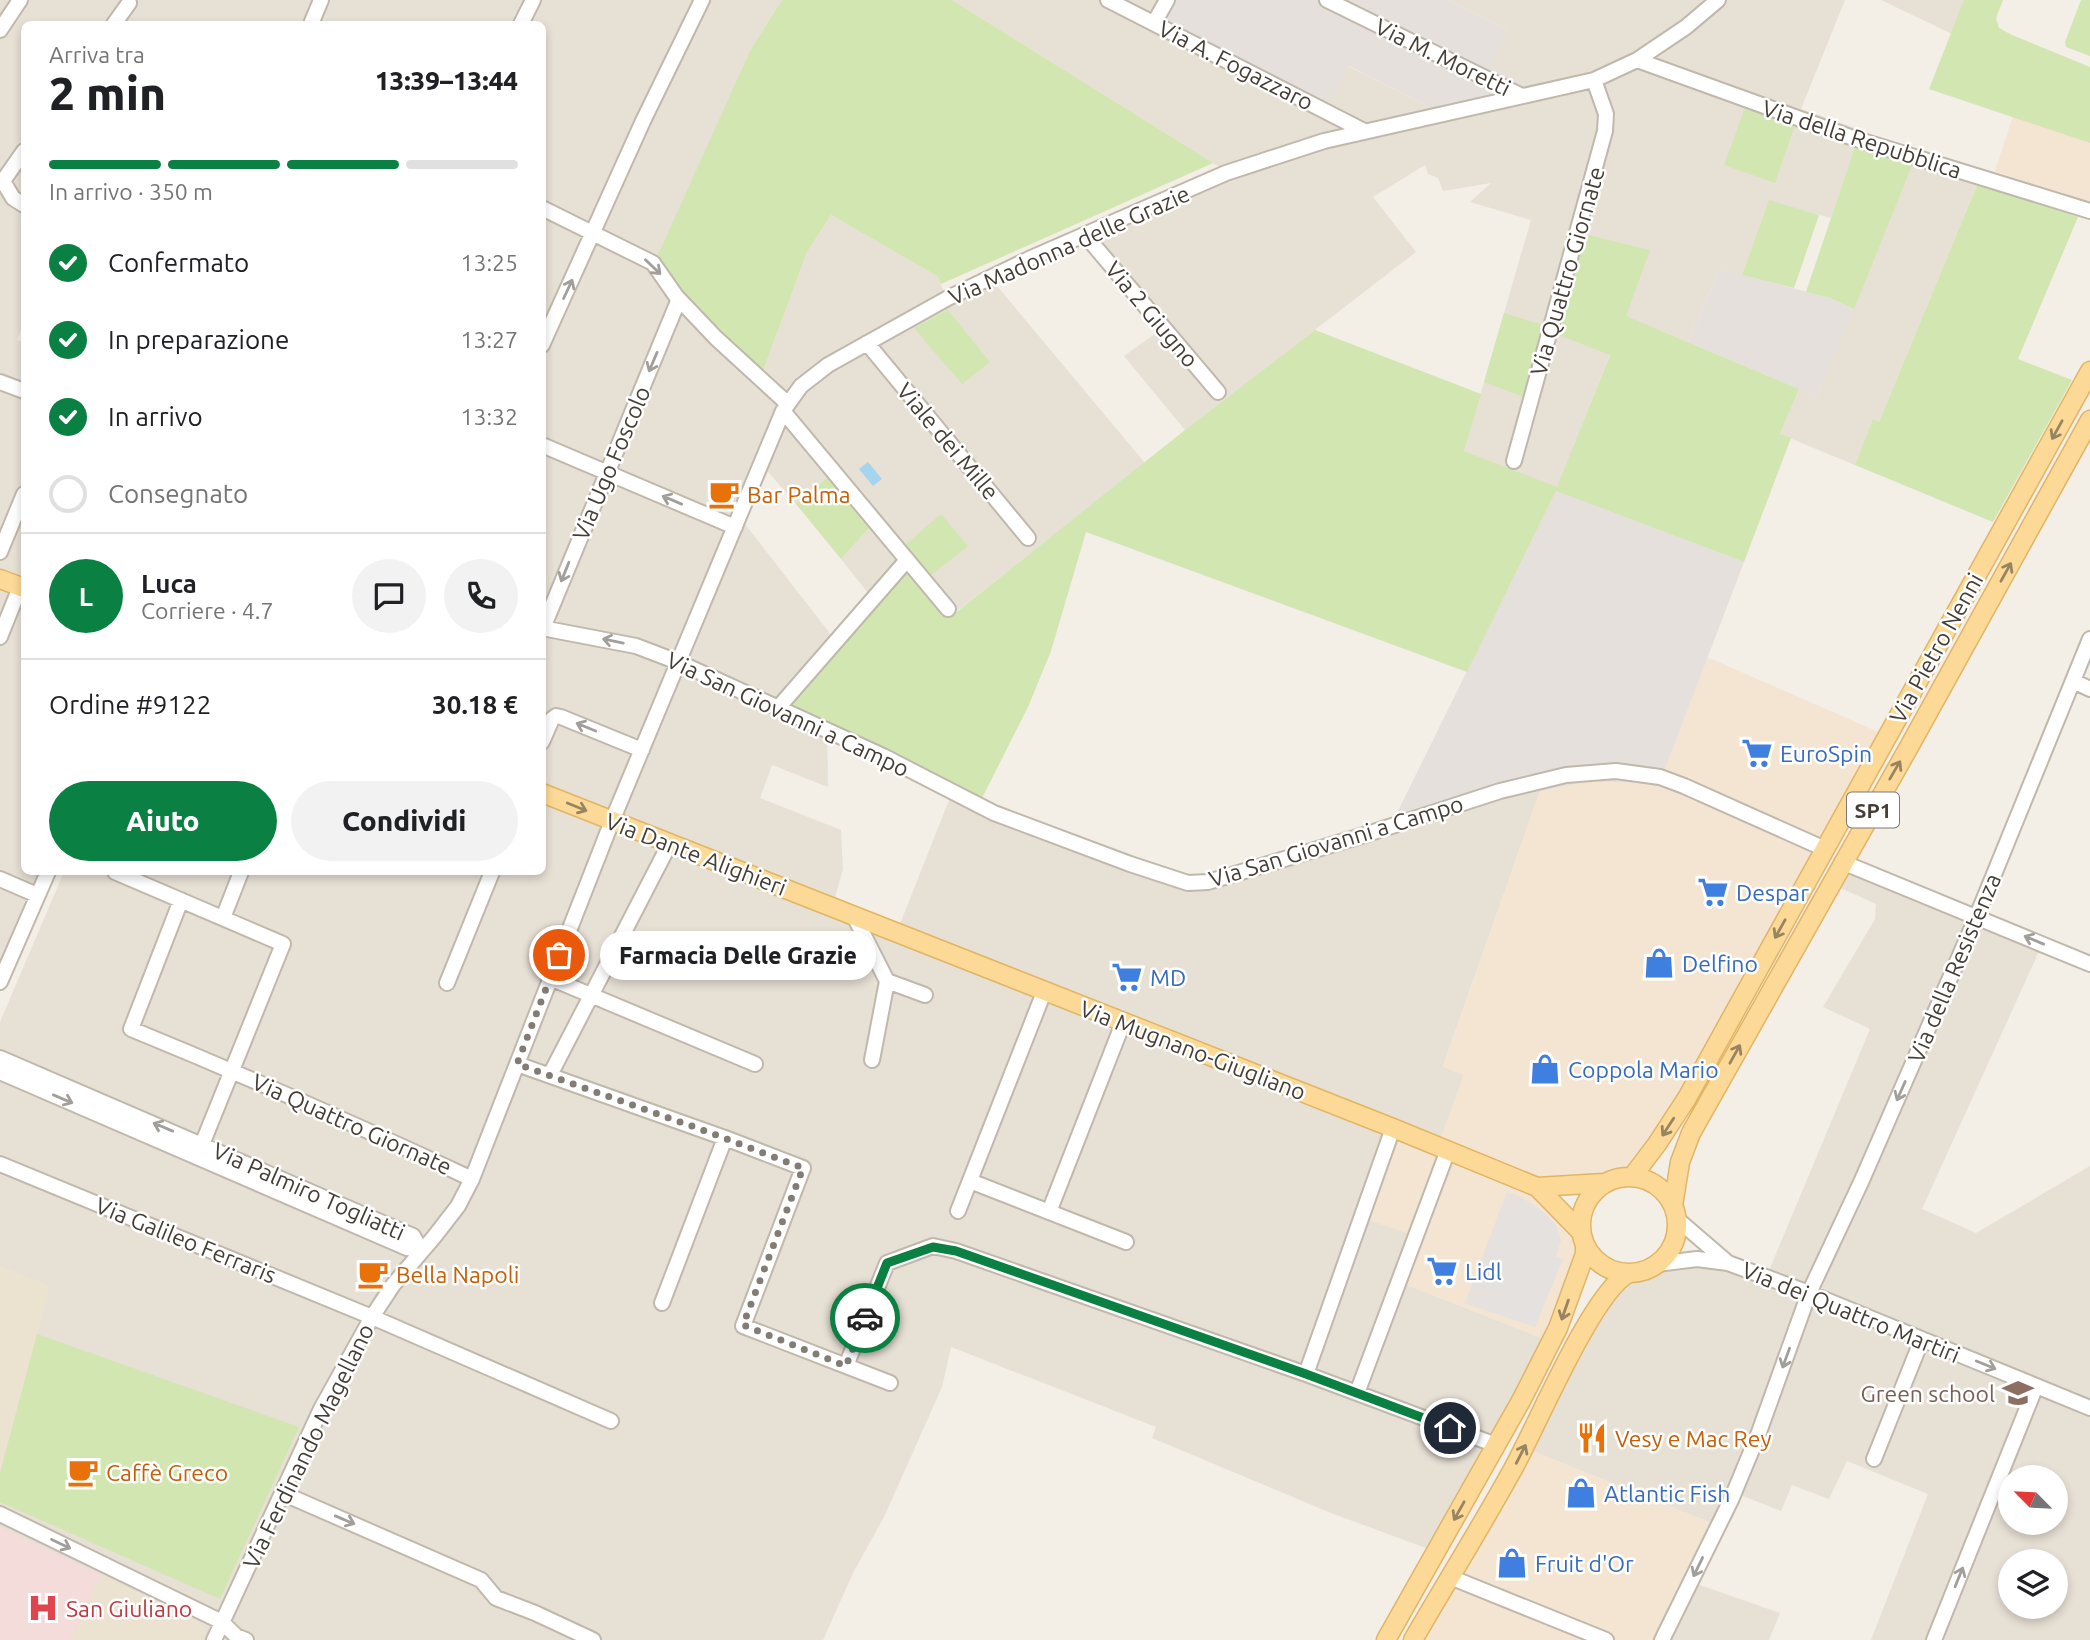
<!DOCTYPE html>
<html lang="it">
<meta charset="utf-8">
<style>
body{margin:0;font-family:Ubuntu,sans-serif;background:#f2f2f2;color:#202124;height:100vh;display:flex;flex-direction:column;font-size:26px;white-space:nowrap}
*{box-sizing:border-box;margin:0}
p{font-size:23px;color:#757577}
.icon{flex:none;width:38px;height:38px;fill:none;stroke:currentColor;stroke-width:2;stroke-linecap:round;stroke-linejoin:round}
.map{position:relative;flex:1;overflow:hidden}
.side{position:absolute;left:21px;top:21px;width:525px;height:854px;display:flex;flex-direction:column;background:#fff;border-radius:10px;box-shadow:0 4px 10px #0003}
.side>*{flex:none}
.needle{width:46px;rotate:294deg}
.controls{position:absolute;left:1998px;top:1465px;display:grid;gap:14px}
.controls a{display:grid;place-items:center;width:70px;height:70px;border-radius:50%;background:#fff;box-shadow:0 4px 10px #0003;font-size:35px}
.pin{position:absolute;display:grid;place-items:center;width:60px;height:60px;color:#fff;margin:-30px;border:4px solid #fff;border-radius:50%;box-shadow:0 2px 7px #0007}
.courier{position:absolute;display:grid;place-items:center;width:70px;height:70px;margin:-35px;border:5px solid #0b8043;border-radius:50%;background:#fff;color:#222;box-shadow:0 2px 9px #0007}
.bubble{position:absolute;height:49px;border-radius:24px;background:#fff;box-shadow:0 4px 10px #0003;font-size:23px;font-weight:800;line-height:49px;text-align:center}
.headline em{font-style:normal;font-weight:800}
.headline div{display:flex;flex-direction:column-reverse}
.headline{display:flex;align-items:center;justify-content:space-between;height:119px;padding:0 28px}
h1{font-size:46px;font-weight:800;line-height:52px}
.bar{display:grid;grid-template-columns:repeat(4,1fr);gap:10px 7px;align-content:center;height:84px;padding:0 28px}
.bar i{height:9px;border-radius:5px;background:#e0e0e0}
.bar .selected{background:#0b8043}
.bar p{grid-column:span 4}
.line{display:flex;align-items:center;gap:18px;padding:0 28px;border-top:2px solid #e0e0e0}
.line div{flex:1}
.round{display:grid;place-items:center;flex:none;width:74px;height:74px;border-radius:37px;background:#f2f2f2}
ol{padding:0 28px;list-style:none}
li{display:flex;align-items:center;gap:21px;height:77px}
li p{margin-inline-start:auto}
li .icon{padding:7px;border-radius:50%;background:#0b8043;color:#fff;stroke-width:4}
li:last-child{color:#757577}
li i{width:38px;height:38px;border:4px solid #e0e0e0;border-radius:50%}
.action{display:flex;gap:14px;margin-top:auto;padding:14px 28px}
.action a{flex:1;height:80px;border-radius:42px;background:#0b8043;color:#fff;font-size:28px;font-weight:800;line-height:80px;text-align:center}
.action a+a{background:#f2f2f2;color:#202124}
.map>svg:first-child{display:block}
.residential{fill:#e7e0d5;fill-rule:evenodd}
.commercial{fill:#f4e4d2}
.industrial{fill:#e5e0db}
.education{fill:#ece2d0}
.medical{fill:#f3dcda}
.green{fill:#d1e6b0}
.parking{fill:#e4e1de}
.water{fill:#a4d4ee}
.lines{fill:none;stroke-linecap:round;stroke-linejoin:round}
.minor-casing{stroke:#c1b8ac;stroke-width:18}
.major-casing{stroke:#e1b566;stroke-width:21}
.minor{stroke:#fff;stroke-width:14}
.major{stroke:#fcd996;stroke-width:18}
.oneway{stroke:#a29e9a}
.oneway2{stroke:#978461}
.done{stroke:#827c74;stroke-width:7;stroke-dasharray:0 12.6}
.route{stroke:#0b8043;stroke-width:9}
.labels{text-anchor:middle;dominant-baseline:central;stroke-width:5;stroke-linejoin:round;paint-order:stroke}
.shield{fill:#fff;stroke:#7d7872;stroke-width:2}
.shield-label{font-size:21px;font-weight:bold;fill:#453e36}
.street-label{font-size:23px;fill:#453e36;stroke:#fff}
.food-label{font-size:23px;fill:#c56008;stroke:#fff;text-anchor:start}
.shop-label{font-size:23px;fill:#366cbe;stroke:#fff;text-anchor:start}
.education-label{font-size:23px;fill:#785e54;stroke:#fff;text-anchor:end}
.health-label{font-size:23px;fill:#be3a42;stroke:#fff;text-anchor:start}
</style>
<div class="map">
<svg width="2090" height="1640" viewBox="0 0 2090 1640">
<rect width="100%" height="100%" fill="#f3eee6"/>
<!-- residential -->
<path class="residential" d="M0 0H782L751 49 763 371 807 252 831 215 937 276 945 294 806 375 611 817 543 788 542 24H24V322L17 340 24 343V584L0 575Z
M952 0H1176L1166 22 1330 102 1348 66 1433 109 1320 135 1219 167Z
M1448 0H1708L1690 16 1634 54 1591 73 1529 87 1489 67 1508 30Z
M1725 0H1845L1801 109 1861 130 1831 218 1769 201 1742 275 1720 269 1688 342 1625 316 1557 488 1464 451 1531 220 1470 202 1491 183 1443 191 1438 178 1428 174 1425 165 1373 197 1416 252 1185 430 1124 356 1156 333 1079 240 1226 178 1327 145 1591 85Z
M1881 0H1965L1952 34Z
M1915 159 1978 183 1879 422 1873 420 1855 465 1780 434 1799 389 1817 397Z
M992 280 1145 463 948 618 876 603 841 559 870 527 828 477 796 504 763 466 793 400 824 371Z
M745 524 839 645 788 704 827 723 828 787 772 765 760 798 841 830 843 869 833 905 617 819Z
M0 586 24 595V872H42L0 968Z
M1534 778 1540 791 1443 1066 1464 1075 1439 1143 898 929 955 785 1004 808 1057 829 1186 874 1203 875 1396 815 1393 822Z
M543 797 608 823 469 1174 454 1204 418 1247 387 1281 351 1340 315 1409 211 1640H0V1022L64 872H542Z
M613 825 1397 1134 1424 1239 1407 1285 1547 1340 1426 1548 1331 1513 1152 1438 1156 1427 951 1347 942 1387 884 1517 853 1573 823 1640H220L325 1410 398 1287 440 1237Z
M1851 859 2045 938 1922 1209 1976 1233 2090 1166V1405L1768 1273 1870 1029 1823 1007 1875 919 1876 904 1836 886Z
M1699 1263 1731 1269 2090 1413V1640H1871L1928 1494 1847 1461 1829 1499 1792 1485 1781 1511 1740 1495 1724 1528 1530 1450 1589 1336 1607 1305 1626 1281 1641 1279 1660 1270ZM2011 1477H2056V1522H2011ZM2011 1561H2056V1606H2011Z
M1697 1584 1780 1613 1769 1640H1671Z"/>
<!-- commercial -->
<path class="commercial" d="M2013 116 2090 143V204L1995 171Z
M1707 657 1883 734 1693 1077 1629 1172H1616L1605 1178 1538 1181 1439 1143 1464 1075 1443 1067 1540 791 1589 781 1638 783 1658 787Z
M1397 1134 1534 1190 1577 1234 1581 1247 1547 1340 1407 1285 1424 1239 1368 1220Z
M1530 1450 1724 1528 1671 1640H1420Z"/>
<!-- industrial -->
<path class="industrial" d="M1176 0H1448L1508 30 1490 67 1529 87 1433 109 1349 66 1330 103 1165 22Z
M1720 269 1830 298 1854 309 1817 397 1688 342Z
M1556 491 1744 562 1658 787 1638 783 1589 781 1540 791 1535 778 1392 823Z"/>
<!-- education -->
<path class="education" d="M0 1266 50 1286 0 1473Z
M101 1575 198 1621 205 1628 201 1640H71Z"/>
<!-- medical -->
<path class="medical" d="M0 1527 101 1575 71 1640H0Z"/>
<!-- green -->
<path class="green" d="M782 0H952L1213 163 941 284 937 276 831 215 807 252 763 371 685 295 657 257 751 49Z
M1964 0H2003L1996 18 1999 28 2012 35 2090 67V143L1929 89Z
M2081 0H2090V56L2066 47 2065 42Z
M1745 108 1795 125 1775 183 1724 165Z
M1855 147 1912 166 1854 309 1830 298 1806 292Z
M1978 183 2078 217 2018 359 2072 380 1993 522 1855 465 1873 419 1879 422Z
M1769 200 1819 215 1794 288 1742 275Z
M1584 234 1650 250 1626 316 1799 389 1780 434 1791 438 1744 562 1556 491 1467 672 1086 532 1051 651 1028 707 982 798 875 744 788 704 906 568 949 618 1185 430 1315 330 1481 394 1464 451 1557 487 1610 355 1556 334Z
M948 310 990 362 962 384 914 328Z
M1504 313 1546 326 1526 398 1484 382Z
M828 477 870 527 841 559 796 504Z
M941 514 968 546 930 576 905 545Z
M37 1334 299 1427 220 1599 0 1502V1473Z"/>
<!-- parking -->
<path class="parking" d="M0 1168 354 1314 352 1318 0 1172Z
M1507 1192 1521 1197 1542 1211 1555 1224 1561 1240 1556 1257 1563 1259 1535 1327 1465 1303Z"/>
<!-- water -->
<path class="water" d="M868 462 882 479 873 486 859 469Z"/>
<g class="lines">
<!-- minor casing -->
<g class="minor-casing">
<path id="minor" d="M1108 0 1364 131
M1327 0 1522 96
M1154 23 1167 0
M114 24 129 3
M311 24 321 0
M521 24 533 0
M0 30 20 0
M1637 60 1853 138 2090 211
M3 181 24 151
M3 181 13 198 24 205
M542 208 653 263 676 296 716 338 788 404
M1086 236 1218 392
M867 343 1028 538
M542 345 643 121 702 0
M0 382 24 391
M783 411 948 609
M542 445 735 527
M1514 461 1605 131 1606 114 1594 80
M0 552 24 494
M542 628 636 646 678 662 883 756 994 813 1130 864 1188 883 1208 882 1358 837 1500 791 1566 775 1616 771 1660 777 1684 786 1825 849
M543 628 679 299
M0 637 20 587 24 586
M2073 681 2090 689
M777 709 907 560
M542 742 552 719 556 716 561 717 642 750
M1842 862 2090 964
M115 872 283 944 199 1152
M0 879 37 895
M181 900 131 1029C246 1076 359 1126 472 1179
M854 916 887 981 925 995
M223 918 241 872
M550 978 755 1064
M0 982 48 872
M447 983 492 872
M0 1058 413 1236 421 1250
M872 1060 887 981
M517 1064 725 1138 803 1168 743 1326 890 1383
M0 1072 407 1248 421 1250
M550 1075 670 843
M0 1164 372 1317 611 1421
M970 1181 1126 1242
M958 1211 1044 992
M1049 1212 1123 1023
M1677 1219 1727 1262
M1657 1264 1697 1259 1728 1263 1809 1293 2090 1408
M662 1303 725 1138
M846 1366 887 1263 933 1246 956 1251 1306 1374 1496 1445
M1306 1374 1393 1128
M1357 1393 1448 1150
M1874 1459 1922 1339
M282 1493 481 1580 496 1598 535 1613 593 1640
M0 1514 222 1622 236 1636 246 1640
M1450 1577 1606 1640
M214 1640 321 1409 372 1317 393 1285 434 1237 458 1206 472 1179 612 821 783 411 801 386 828 365 948 298 1029 259 1226 173 1324 141 1594 80 1637 60 1686 27 1718 0
M1662 1640 1731 1500 1758 1435 1809 1293 1862 1180 1977 916 2090 639
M1934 1640 2036 1386"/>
</g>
<!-- major casing -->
<g class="major-casing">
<path id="major" d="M0 579 24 588
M542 793 1393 1128 1537 1187 1581 1232
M1581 1225a48 48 0 1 1 96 0a48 48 0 1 1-96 0Z
M1632 1177 1657 1144 1687 1098 2090 371
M1537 1187 1604 1183
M1673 1206 1680 1162 1691 1133 1909 747 2090 420
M1386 1640 1522 1399 1558 1328 1585 1254V1245
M1413 1640C1446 1583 1481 1527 1513 1469 1536 1428 1592 1292 1629 1273"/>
</g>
<!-- minor -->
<use href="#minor" class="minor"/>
<!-- major -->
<use href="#major" class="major"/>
</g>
<!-- one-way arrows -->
<defs><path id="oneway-shaft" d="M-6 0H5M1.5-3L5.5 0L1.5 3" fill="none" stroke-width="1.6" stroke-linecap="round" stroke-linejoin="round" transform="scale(1.75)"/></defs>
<g class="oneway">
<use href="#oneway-shaft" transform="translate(653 267) rotate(44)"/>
<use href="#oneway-shaft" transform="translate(568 289) rotate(-65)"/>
<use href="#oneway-shaft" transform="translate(653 362) rotate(113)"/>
<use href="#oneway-shaft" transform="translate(672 500) rotate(-157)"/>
<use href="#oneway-shaft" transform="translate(565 572) rotate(112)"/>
<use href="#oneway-shaft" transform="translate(613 641) rotate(-168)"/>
<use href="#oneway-shaft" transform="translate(586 727) rotate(-158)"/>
<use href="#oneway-shaft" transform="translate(2034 940) rotate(-157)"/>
<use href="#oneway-shaft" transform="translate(1901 1091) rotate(114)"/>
<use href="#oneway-shaft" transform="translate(63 1099) rotate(23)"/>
<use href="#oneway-shaft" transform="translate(163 1127) rotate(-157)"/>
<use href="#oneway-shaft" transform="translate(1786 1358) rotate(110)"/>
<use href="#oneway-shaft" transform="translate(1986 1365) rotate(22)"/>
<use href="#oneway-shaft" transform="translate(345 1520) rotate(23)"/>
<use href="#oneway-shaft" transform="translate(61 1544) rotate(26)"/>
<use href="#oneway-shaft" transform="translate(1698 1567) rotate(116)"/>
<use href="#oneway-shaft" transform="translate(1959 1577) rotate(-68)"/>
</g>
<g class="oneway2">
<use href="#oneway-shaft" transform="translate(2057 430) rotate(119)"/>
<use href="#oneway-shaft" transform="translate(2006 572) rotate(-61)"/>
<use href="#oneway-shaft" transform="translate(1895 770) rotate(-60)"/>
<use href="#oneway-shaft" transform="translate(577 807) rotate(22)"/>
<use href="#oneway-shaft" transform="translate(1780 929) rotate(119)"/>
<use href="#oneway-shaft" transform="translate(1735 1054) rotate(-61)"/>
<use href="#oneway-shaft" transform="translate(1668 1127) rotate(123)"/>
<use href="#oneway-shaft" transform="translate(1565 1310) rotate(109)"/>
<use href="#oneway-shaft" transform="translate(1521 1454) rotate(-63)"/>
<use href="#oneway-shaft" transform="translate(1459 1511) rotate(119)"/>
</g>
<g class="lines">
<!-- done -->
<path class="done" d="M559 955 517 1064 700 1129 803 1168 743 1325 846 1366 865 1318"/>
<!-- route -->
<path class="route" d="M865 1318 887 1263 933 1247 956 1251 1306 1374 1450 1428"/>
</g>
<!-- icons -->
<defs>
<g id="cafe-bare" transform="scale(2.415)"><path d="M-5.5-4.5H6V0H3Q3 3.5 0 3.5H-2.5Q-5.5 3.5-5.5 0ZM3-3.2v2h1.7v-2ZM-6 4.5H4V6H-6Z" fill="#e8710a" stroke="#fff" stroke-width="2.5" paint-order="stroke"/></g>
<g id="supermarket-bare" transform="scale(2.415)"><path d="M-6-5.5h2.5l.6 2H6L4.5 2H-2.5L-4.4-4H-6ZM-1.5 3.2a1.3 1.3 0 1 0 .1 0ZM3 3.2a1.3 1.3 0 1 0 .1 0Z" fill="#3f7fe0" stroke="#fff" stroke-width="2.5" paint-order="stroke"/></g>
<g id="shop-bare" transform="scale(2.415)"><path d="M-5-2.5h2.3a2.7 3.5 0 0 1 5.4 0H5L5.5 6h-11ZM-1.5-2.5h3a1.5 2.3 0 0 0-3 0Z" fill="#3f7fe0" stroke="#fff" stroke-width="2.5" paint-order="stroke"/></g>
<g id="school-bare" transform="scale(2.415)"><path d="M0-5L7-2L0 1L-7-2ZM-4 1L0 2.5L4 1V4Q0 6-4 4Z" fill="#8d6e63" stroke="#fff" stroke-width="2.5" paint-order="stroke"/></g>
<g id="restaurant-bare" transform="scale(2.415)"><path d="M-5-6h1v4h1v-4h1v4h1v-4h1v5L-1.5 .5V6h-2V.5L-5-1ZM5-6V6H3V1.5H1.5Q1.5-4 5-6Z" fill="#e8710a" stroke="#fff" stroke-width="2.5" paint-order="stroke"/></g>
<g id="hospital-bare" transform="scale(2.415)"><path d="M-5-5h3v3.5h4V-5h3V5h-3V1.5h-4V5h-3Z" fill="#e0444e" stroke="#fff" stroke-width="2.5" paint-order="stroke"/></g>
</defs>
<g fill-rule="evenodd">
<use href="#cafe-bare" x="724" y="494"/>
<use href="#supermarket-bare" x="1757" y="753"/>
<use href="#supermarket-bare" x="1713" y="892"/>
<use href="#shop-bare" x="1659" y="963"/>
<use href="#supermarket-bare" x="1127" y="977"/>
<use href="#shop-bare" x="1545" y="1069"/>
<use href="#supermarket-bare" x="1442" y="1271"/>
<use href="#cafe-bare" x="373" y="1274"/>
<use href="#school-bare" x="2018" y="1393"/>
<use href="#restaurant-bare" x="1592" y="1438"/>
<use href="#cafe-bare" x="83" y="1472"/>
<use href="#shop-bare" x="1581" y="1493"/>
<use href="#shop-bare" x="1512" y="1563"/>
<use href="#hospital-bare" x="43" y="1608"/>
</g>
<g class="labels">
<!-- shield labels -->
<rect class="shield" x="1847" y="792.5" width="52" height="35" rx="5"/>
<g class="shield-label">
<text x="1873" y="810">SP1</text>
</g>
<!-- street labels -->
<g class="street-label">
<text transform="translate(1443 57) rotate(26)">Via M. Moretti</text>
<text transform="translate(1236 65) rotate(27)">Via A. Fogazzaro</text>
<text transform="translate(1862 139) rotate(18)">Via della Repubblica</text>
<text transform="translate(1069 245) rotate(-24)">Via Madonna delle Grazie</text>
<text transform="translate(1567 271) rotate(-74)">Via Quattro Giornate</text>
<text transform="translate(1152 314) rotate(50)">Via 2 Giugno</text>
<text transform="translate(948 441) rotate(50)">Viale dei Mille</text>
<text transform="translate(611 463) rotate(-67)">Via Ugo Foscolo</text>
<text transform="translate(1936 648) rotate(-61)">Via Pietro Nenni</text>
<text transform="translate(788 714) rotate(25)">Via San Giovanni a Campo</text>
<text transform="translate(1336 841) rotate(-17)">Via San Giovanni a Campo</text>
<text transform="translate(696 854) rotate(21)">Via Dante Alighieri</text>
<text transform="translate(1954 968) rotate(-67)">Via della Resistenza</text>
<text transform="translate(1193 1050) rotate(21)">Via Mugnano-Giugliano</text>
<text transform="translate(352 1124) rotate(24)">Via Quattro Giornate</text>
<text transform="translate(309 1191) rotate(24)">Via Palmiro Togliatti</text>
<text transform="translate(186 1240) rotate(22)">Via Galileo Ferraris</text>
<text transform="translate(1851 1312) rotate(22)">Via dei Quattro Martiri</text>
<text transform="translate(308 1446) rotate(-64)">Via Ferdinando Magellano</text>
</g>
<!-- food labels -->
<g class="food-label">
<text x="747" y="494">Bar Palma</text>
<text x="396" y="1274">Bella Napoli</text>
<text x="1615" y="1438">Vesy e Mac Rey</text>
<text x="106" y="1472">Caffè Greco</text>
</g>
<!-- shop labels -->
<g class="shop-label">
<text x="1780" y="753">EuroSpin</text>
<text x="1736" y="892">Despar</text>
<text x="1682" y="963">Delfino</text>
<text x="1150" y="977">MD</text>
<text x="1568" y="1069">Coppola Mario</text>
<text x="1465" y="1271">Lidl</text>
<text x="1604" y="1493">Atlantic Fish</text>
<text x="1535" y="1563">Fruit d'Or</text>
</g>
<!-- education labels -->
<g class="education-label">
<text x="1995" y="1393">Green school</text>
</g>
<!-- health labels -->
<g class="health-label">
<text x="66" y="1608">San Giuliano</text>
</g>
</g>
</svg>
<div class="controls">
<a><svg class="needle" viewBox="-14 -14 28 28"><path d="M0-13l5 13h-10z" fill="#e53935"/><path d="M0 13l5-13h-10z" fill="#757577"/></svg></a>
<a><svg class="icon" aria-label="layers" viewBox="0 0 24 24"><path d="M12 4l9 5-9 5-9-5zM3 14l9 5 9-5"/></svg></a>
</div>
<div class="pin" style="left:559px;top:955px;background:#ea580c"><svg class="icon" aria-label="bag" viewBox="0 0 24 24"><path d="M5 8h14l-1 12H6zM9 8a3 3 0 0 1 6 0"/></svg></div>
<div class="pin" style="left:1450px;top:1428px;background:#1f2937"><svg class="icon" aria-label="home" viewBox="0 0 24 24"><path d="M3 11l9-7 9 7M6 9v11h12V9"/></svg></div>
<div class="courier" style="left:865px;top:1318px"><svg class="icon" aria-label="car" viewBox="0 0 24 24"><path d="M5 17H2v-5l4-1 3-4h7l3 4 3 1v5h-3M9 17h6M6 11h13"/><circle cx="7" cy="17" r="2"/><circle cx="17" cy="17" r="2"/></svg></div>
<div class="bubble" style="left:600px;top:931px;width:276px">Farmacia Delle Grazie</div>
<section class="side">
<div class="headline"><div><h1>2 min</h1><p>Arriva tra</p></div><em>13:39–13:44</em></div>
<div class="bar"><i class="selected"></i><i class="selected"></i><i class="selected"></i><i></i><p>In arrivo · 350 m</p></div>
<ol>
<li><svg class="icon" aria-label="check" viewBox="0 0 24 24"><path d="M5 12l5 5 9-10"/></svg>Confermato<p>13:25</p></li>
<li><svg class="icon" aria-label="check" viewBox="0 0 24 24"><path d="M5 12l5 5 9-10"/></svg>In preparazione<p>13:27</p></li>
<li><svg class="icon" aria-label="check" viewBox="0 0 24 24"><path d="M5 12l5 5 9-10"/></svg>In arrivo<p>13:32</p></li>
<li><i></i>Consegnato</li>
</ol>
<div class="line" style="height:126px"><b class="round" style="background:#0b8043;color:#fff">L</b><div><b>Luca</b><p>Corriere · 4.7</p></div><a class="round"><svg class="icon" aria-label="chat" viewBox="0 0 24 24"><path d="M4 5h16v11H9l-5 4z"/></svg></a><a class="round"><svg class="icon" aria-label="phone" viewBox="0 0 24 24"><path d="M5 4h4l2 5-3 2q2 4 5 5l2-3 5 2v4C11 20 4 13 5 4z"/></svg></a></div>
<div class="line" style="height:91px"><div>Ordine #9122</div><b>30.18 €</b></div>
<div class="action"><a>Aiuto</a><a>Condividi</a></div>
</section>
</div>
